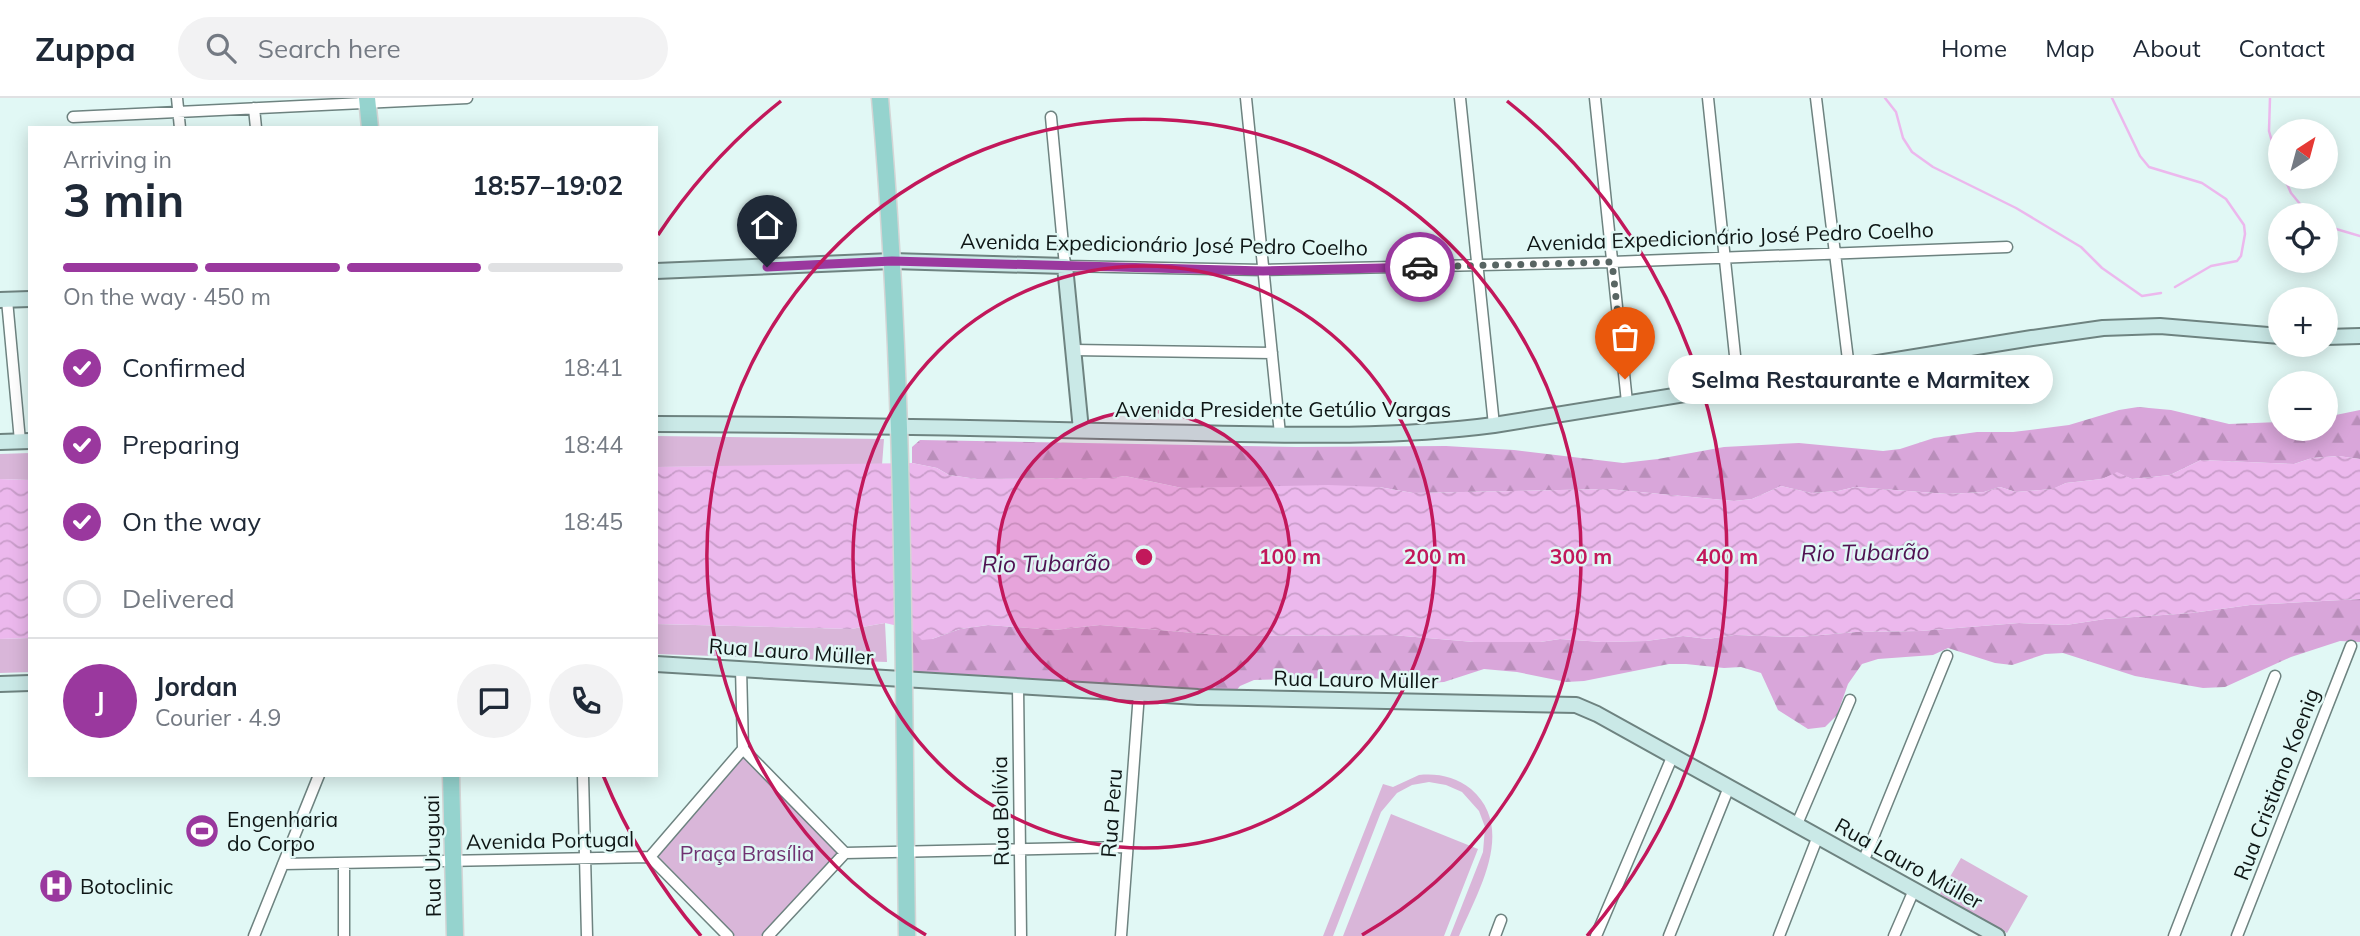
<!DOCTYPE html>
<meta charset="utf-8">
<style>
body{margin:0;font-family:Mulish,sans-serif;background:#f2f2f3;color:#1f2937;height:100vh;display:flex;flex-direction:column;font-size:26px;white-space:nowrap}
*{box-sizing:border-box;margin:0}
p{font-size:23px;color:#747a83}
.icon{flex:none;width:38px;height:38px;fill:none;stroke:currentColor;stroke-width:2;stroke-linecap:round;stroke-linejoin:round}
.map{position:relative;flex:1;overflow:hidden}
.sheet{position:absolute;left:28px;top:28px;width:630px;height:651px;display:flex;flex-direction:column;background:#fff;border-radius:0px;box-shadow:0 4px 18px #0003}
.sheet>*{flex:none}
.needle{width:46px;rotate:36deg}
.tools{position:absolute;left:2268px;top:21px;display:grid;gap:14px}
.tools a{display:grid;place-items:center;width:70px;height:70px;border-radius:50%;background:#fff;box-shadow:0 4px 18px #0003;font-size:35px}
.pin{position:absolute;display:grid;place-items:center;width:60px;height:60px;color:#fff;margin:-72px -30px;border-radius:50% 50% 50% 0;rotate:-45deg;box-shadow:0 0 7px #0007}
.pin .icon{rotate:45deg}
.courier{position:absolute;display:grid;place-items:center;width:70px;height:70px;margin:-35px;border:5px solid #9a389e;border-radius:50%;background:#fff;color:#222;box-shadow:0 2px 9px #0007}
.bubble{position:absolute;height:49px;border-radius:24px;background:#fff;box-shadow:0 4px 18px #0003;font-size:23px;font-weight:700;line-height:49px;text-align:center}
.headline em{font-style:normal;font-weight:700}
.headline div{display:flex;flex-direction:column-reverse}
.headline{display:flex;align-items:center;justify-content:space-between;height:119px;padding:0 35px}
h1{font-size:46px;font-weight:700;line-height:52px}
.bar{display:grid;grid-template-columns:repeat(4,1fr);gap:10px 7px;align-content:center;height:84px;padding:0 35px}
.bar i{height:9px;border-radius:5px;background:#e0e1e3}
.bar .current{background:#9a389e}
.bar p{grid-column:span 4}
.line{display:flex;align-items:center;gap:18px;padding:0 35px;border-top:2px solid #e0e1e3}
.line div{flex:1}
.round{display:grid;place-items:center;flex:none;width:74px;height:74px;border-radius:37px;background:#f2f2f3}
ol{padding:0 35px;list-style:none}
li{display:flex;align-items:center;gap:21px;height:77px}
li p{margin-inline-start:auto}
li .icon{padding:7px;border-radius:50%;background:#9a389e;color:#fff;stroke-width:4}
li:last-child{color:#747a83}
li i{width:38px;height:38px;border:4px solid #e0e1e3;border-radius:50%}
header{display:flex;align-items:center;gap:42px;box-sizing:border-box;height:98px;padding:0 35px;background:#fff;border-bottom:2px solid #e0e1e3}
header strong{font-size:33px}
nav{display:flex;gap:38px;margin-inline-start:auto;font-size:24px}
.search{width:490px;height:63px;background:#f2f2f3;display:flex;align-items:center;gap:18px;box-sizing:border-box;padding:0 24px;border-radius:38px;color:#747a83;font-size:26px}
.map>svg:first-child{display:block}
.forest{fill:url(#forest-firs)}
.green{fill:#d9b6d9}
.water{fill:url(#water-waves)}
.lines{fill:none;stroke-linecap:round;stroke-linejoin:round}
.stream{stroke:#ecb8ed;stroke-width:2.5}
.street-casing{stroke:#6e8380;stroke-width:13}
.secondary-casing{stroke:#6e8380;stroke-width:18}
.primary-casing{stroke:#d4d5d5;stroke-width:19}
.street{stroke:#fff;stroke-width:10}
.secondary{stroke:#cae9e7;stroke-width:14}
.primary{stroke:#95d3ce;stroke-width:16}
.done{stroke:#586563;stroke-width:7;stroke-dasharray:0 12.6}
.route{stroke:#9a389e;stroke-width:9}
.ring{fill:none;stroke:#c2185b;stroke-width:3.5}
.labels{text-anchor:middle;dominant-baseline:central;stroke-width:5;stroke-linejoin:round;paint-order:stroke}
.street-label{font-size:21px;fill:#0e1615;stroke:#e1f8f5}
.poi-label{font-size:21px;fill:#0e1615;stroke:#e1f8f5;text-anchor:start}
.park-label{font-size:21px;fill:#703372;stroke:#e1f8f5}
.water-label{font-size:23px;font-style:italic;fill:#4f1252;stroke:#e1f8f5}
.centre{fill:#c2185b;stroke:#e1f8f5;stroke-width:3.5}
.ring-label{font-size:21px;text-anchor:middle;font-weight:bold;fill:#c2185b;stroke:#e1f8f5;stroke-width:5;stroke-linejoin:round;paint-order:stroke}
</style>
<header>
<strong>Zuppa</strong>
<div class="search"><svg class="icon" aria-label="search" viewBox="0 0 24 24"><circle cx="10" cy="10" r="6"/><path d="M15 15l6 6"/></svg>Search here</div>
<nav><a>Home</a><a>Map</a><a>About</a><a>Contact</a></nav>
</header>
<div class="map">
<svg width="2360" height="838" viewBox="0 0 2360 838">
<defs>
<pattern id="forest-firs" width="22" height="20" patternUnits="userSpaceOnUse" patternTransform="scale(1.75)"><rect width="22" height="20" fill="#d9a6da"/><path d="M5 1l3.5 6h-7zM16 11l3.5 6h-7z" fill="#b98eba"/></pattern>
<pattern id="water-waves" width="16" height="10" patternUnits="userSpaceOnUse" patternTransform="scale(1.75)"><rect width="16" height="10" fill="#ecb8ed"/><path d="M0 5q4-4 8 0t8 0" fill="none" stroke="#c99dca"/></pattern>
</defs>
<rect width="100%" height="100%" fill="#e1f8f5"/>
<!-- forest -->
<path class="forest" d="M2138 309 2171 312 2229 326 2280 324V331H2326V319L2360 312V361L2338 358 2312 360 2294 366 2201 362 2170 377 2132 381 2117 375 2102 381 2066 385 2053 391 2016 394 2000 389 1984 394 1948 396 1855 389 1838 393 1811 395 1781 388 1752 401 1734 403 1608 391 1413 395 1379 389 1182 390 1125 378 1112 380 977 381 949 377 937 370 912 365V349L920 342 1296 349 1446 348 1514 352 1623 365 1658 361 1724 349 1799 345 1883 353 1900 351 1934 340 1977 334H2013L2069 327 2119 312Z
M2360 501V544L2340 543 2291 559 2225 589 2203 590 2135 578 2063 555 2045 556 2012 567 1995 565 1948 550 1933 557 1878 561 1862 566 1848 586 1837 617 1825 629 1808 631 1778 612 1761 575 1741 569 1724 570 1686 566H1669L1584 583 1566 584 1517 574 1484 571 1444 584 1410 586 1367 579 1254 582 1240 588 1235 594 913 576 910 573 911 531 932 541 960 531 988 527 1054 532 1100 527 1230 538 1392 537 1474 544H1540L1560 541 1602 544 1646 543 1683 538 1708 541 1734 537 1798 539 1856 534 1920 533 2019 525 2066 527 2105 521 2192 515 2250 507Z"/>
<!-- green -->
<path class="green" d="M656 338 884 341 882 367 656 369Z
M30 355V382L0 381V356Z
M885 525 887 564 656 556V526L851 531Z
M30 540V574L0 575V541Z
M743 657 839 754 761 838H735L656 756Z
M1419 677C1438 675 1456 679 1471 691 1517 731 1477 794 1459 838H1450L1483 754 1485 729 1479 713 1462 694 1446 687 1429 684 1412 687 1397 695 1381 714 1333 838H1323L1383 686 1393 689Z
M1391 716 1478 751 1444 838H1343Z
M1961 760 2028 798 2007 835 1940 796Z"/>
<!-- water -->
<path class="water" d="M2339 358 2360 361V501L2250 507 2192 515 2105 521 2066 527 2019 525 1920 533 1856 534 1798 539 1734 537 1708 541 1683 538 1646 543 1602 544 1560 541 1540 544H1474L1392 537 1230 538 1100 527 1054 532 988 527 960 531 932 541 922 542 911 531 885 525 851 531 656 526V369L912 365 937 370 949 377 977 381 1112 380 1125 378 1182 390 1328 387 1379 389 1413 395 1608 391 1734 403 1752 401 1781 388 1811 395 1838 393 1855 389 1948 396 1984 394 2000 389 2016 394 2052 391 2066 385 2102 381 2117 374 2132 381 2170 377 2201 362 2294 366 2312 360Z
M0 381 30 382V540L0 541Z"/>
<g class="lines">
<!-- stream -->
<path class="stream" d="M1885 0 1896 14 1903 40 1912 54 1933 69 2016 110 2081 149 2102 170 2142 198 2161 195
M2112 0 2140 58 2149 69 2202 85 2226 101 2244 127 2245 136 2241 158 2237 163 2211 168 2175 189
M2270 0 2269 33 2280 72
M2284 79 2291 95 2309 117
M2326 128 2360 138"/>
<!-- street casing -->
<g class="street-casing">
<path id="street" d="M177 0 180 30
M1246 0 1280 336
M1460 0 1494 327
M1595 0 1627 304
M1708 0 1738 286
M1816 0 1849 270
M254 10 256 30
M73 19 467 0
M1051 19 1065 168 1263 172 1612 164 2007 149
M7 202 20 343
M1073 252 1272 255
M741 570 743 651
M1018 588 1021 838
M743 651 845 755
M583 677 587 838
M1797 726 1850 602
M845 755 1128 749
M650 759 743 651
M650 759 728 838
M1863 764 1947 558
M344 765V838
M283 766 650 759
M254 838 319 677
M768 838 845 755
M1121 838 1139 595
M1495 838 1501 822
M1596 838 1673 657
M1669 838 1729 689
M1779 838 1818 738
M1894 838 1914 792
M2174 838 2275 578
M2237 838 2351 548"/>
</g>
<!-- secondary casing -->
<g class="secondary-casing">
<path id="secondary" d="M656 173 892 163 1065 168 1081 332
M0 202 30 201
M2326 239 2360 238
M656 326C821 326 985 330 1150 334 1264 336 1380 342 1494 327L2032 240 2103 230 2160 228 2280 238
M0 344 30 343
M656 566 1198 599 1576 607 1597 616 1997 838
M0 586 30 585"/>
</g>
<!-- primary casing -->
<g class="primary-casing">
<path id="primary" d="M367 0 370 30
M880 0C905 278 903 559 907 838
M451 677 455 838"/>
</g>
<!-- street -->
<use href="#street" class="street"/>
<!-- secondary -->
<use href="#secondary" class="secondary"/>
<!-- primary -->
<use href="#primary" class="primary"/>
</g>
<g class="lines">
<!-- done -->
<path class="done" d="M1420 169 1612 164 1625 281"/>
<!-- route -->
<path class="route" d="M767 169 892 163 1263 173 1420 169"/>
</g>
<!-- distance rings -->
<circle cx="1144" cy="459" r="146" fill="#c2185b" fill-opacity=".12"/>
<g class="ring">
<circle cx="1144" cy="459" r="146"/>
<circle cx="1144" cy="459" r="291"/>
<path d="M926 837A437 437 0 1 1 1362 837"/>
<path d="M701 838A583 583 0 0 1 603 677M658 137A583 583 0 0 1 781 3M1507 3A583 583 0 0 1 1587 838"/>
</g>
<!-- icons -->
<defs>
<g id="stadium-disc" transform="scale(1.75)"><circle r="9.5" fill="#9a389e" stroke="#e1f8f5"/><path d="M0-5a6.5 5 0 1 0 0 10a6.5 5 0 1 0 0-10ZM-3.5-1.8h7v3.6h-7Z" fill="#fff"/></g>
<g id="hospital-disc" transform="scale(1.75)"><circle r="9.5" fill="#9a389e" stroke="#e1f8f5"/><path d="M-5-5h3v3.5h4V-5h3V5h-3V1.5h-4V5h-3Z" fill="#fff"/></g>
</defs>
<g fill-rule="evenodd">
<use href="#stadium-disc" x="202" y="733"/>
<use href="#hospital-disc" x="56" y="788"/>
</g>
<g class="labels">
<!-- street labels -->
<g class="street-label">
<text transform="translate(1730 138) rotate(-2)">Avenida Expedicionário José Pedro Coelho</text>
<text transform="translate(1164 146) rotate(1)">Avenida Expedicionário José Pedro Coelho</text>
<text x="1283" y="311">Avenida Presidente Getúlio Vargas</text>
<text transform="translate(791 553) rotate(4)">Rua Lauro Müller</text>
<text transform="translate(1356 581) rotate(1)">Rua Lauro Müller</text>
<text transform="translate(2276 686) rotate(-69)">Rua Cristiano Koenig</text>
<text transform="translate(1000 713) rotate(-91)">Rua Bolívia</text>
<text transform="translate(1111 715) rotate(-86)">Rua Peru</text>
<text transform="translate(550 742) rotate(-1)">Avenida Portugal</text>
<text transform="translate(432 758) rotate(-91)">Rua Uruguai</text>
<text transform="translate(1909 765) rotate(29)">Rua Lauro Müller</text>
</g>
<!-- poi labels -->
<g class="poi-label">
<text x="227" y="721">Engenharia<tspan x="227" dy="24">do Corpo</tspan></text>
<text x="80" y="788">Botoclinic</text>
</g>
<!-- park labels -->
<g class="park-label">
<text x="747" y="755">Praça Brasília</text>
</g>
<!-- water labels -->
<g class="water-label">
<text transform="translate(1865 454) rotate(-1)">Rio Tubarão</text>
<text transform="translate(1046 465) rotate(-1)">Rio Tubarão</text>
</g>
</g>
<circle cx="1144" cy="459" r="10" class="centre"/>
<g class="ring-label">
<text x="1290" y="466">100 m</text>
<text x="1435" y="466">200 m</text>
<text x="1581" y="466">300 m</text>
<text x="1727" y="466">400 m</text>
</g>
</svg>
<div class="tools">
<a><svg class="needle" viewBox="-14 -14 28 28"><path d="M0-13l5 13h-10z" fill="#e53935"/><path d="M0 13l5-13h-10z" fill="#747a83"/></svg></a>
<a><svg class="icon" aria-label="locate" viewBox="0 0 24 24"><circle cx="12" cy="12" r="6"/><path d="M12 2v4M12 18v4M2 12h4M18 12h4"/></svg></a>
<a>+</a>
<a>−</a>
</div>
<div class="pin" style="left:1625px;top:281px;background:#ea580c"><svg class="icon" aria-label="bag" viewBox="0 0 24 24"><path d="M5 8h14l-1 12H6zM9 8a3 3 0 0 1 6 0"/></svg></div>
<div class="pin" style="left:767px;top:169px;background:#1f2937"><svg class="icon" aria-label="home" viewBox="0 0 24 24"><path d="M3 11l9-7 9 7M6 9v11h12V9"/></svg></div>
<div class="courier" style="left:1420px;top:169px"><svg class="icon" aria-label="car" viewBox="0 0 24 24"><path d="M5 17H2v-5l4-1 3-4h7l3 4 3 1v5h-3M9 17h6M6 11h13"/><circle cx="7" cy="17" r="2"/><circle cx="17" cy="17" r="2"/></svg></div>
<div class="bubble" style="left:1668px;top:257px;width:385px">Selma Restaurante e Marmitex</div>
<section class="sheet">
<div class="headline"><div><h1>3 min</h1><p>Arriving in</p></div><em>18:57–19:02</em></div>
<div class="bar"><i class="current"></i><i class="current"></i><i class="current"></i><i></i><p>On the way · 450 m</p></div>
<ol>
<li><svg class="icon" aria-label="check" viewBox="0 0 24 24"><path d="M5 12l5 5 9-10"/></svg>Confirmed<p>18:41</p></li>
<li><svg class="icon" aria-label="check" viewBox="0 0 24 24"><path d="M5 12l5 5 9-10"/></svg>Preparing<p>18:44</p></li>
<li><svg class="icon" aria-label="check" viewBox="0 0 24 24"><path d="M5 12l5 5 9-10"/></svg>On the way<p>18:45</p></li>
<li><i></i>Delivered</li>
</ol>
<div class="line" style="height:126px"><b class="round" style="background:#9a389e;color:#fff">J</b><div><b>Jordan</b><p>Courier · 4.9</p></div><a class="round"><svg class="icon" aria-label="chat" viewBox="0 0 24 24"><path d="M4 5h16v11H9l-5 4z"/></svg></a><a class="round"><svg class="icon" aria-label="phone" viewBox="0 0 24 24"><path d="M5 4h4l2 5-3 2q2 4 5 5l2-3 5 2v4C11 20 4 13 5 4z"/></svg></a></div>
</section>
</div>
